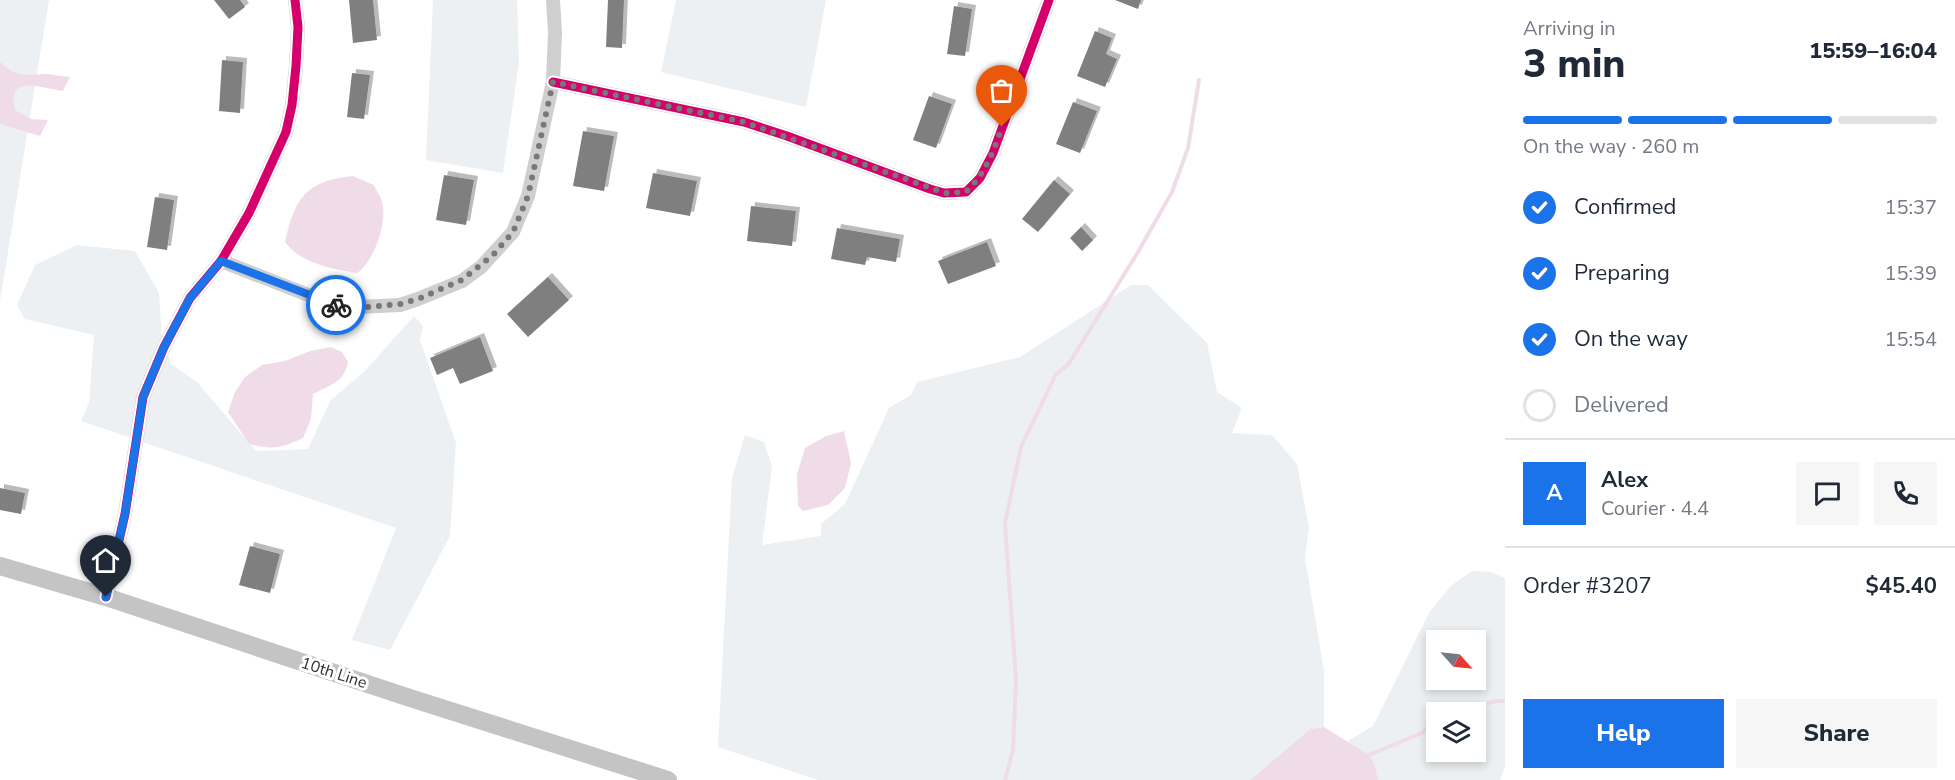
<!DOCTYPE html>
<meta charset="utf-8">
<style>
body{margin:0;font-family:"Nunito Sans",sans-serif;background:#f6f6f7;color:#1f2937;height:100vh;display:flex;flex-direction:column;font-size:22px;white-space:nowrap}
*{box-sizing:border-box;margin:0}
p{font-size:20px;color:#747a83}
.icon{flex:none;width:33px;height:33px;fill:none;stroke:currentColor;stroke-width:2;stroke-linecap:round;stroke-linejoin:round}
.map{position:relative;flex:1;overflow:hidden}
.sheet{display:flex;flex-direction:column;background:#fff;width:450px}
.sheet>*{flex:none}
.needle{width:39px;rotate:117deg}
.tools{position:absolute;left:1426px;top:630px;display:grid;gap:12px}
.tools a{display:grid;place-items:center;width:60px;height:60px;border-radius:0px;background:#fff;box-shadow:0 3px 9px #0003;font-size:30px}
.pin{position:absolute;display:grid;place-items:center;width:51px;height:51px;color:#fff;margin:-62px -26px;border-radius:50% 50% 50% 0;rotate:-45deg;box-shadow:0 0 6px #0007}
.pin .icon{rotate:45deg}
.courier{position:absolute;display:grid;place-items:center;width:60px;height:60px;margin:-30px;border:4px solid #1a73e8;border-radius:50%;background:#fff;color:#222;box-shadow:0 2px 8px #0007}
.summary em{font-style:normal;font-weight:800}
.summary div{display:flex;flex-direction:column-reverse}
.summary{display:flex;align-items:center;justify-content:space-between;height:102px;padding:0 18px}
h1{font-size:39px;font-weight:800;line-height:45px}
.bar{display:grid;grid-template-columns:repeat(4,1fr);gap:9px 6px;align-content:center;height:72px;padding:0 18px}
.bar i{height:8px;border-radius:4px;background:#e0e1e3}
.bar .active{background:#1a73e8}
.bar p{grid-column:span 4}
.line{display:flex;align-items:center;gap:15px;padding:0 18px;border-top:2px solid #e0e1e3}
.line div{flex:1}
.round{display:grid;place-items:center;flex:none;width:63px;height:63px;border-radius:0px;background:#f6f6f7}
ol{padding:0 18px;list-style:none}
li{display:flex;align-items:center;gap:18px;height:66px}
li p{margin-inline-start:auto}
li .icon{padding:6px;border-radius:50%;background:#1a73e8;color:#fff;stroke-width:4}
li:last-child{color:#747a83}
li i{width:33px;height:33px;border:3px solid #e0e1e3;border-radius:50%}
.cta{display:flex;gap:12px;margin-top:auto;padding:12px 18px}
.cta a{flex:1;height:69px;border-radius:0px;background:#1a73e8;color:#fff;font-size:24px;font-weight:800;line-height:69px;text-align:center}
.cta a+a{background:#f6f6f7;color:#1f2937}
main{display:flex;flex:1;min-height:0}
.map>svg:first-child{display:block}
.green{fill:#ecf0f2;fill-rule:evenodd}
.water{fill:#f0dce9}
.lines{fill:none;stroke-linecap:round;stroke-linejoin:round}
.stream{stroke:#f0dce9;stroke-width:4}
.building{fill:#7f7f7f;filter:url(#shadow)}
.minor{stroke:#cfcfcf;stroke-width:14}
.major{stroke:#c4c4c4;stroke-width:18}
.cycleway-casing{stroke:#fff;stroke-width:13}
.cycleway{stroke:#d6006c;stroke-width:9}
.done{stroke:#787878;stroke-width:6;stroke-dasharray:0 10.8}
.route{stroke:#1a73e8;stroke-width:8}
.labels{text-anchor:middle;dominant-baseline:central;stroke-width:6;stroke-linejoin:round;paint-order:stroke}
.street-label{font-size:16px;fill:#2f2f2f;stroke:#fff}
</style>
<main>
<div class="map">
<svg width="1505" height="780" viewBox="0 0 1505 780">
<defs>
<filter id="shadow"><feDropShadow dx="4" dy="-4" stdDeviation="0" flood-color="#0004"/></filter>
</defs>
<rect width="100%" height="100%" fill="#fff"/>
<!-- green -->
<path class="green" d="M0 0H49L0 301Z
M433 0H517L519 62 503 173 426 160Z
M676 0H826L806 107 661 72Z
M77 245 135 251 159 293 162 337 171 364 197 382 256 451 308 449 330 401 365 371 414 316 423 326 420 340 456 443 450 536 390 650 352 640 396 528 81 421 89 403 94 335 25 319 17 305 35 265Z
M1131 285H1148L1207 343 1217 392 1242 408 1232 433 1272 435 1297 464 1309 528 1305 558 1324 671V727L1310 729 1250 780H818L718 747 732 478 745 435 764 442 772 466 762 545 821 536V524L845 504 889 408 911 395 917 382 1020 357Z
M1472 571 1490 572 1505 578V767L1500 780H1378L1375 765 1348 741 1373 726 1430 611 1452 585ZM1437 640H1476V680H1437ZM1437 712H1476V752H1437Z"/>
<!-- water -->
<path class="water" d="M0 62 11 71 24 75 46 74 70 77 63 91C41 88 6 73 15 110L31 119 48 120 40 136 0 124Z
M353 176 374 185C377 192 383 200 383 207 386 226 373 263 357 273 332 269 300 263 285 242 295 197 306 181 353 176Z
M331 347 342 352 348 362C344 383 330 385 313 394L311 419 303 438C282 448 272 450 249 444L228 412 235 392 245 377 262 365 285 361 310 351Z
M844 431 851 463 845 488 828 505 803 511 798 506 797 474 805 448 826 436Z
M1324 727 1369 755 1375 765 1378 780H1250L1310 729Z"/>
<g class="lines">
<!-- stream -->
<path class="stream" d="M1455 712 1496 701H1505
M1369 755 1422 733 1437 718
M1005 780 1013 750 1016 680 1005 523 1021 447 1056 374 1068 365 1138 252 1172 192 1188 148 1199 80"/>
</g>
<!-- building -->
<path class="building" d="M214 0H240L245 7 229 19Z
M349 0H373L377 40 353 43Z
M608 0H624L622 48 606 47Z
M1115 0H1141L1138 9Z
M954 6 972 9 965 56 947 54Z
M1095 31 1112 38 1106 54 1117 59 1105 87 1077 76Z
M222 60 243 62 240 113 219 111Z
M352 73 370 75 364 119 347 117Z
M929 96 952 104 936 148 913 140Z
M1073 102 1097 111 1080 153 1056 144Z
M583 131 614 136 604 191 573 186Z
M653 173 697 181 690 216 646 208Z
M444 175 474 180 466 225 436 220Z
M1054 180 1070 194 1038 232 1022 219Z
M155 197 174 200 167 250 147 247Z
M751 206 796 211 792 246 747 241Z
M1081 227 1093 240 1082 251 1070 238Z
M837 228 900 239 896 262 867 257 865 265 831 259Z
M987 242 996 266 948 284 938 261Z
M548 277 569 300 528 337 507 314Z
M480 337 493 371 460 384 453 368 437 375 430 358Z
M0 488 25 493 21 514 0 510Z
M250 546 280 554 270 593 239 585Z"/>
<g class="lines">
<!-- minor -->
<path class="minor" d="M553 82 744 122 787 136 930 189 944 193 966 192 980 178 993 153 1049 0
M221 261 334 305 359 307 400 305 418 299 462 281 481 267 513 232 528 196 553 82 555 32 553 0
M106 597 125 514 143 397 164 347 190 298 221 261 249 213 286 132 292 105 296 66 298 27 295 0"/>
<!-- major -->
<path class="major" d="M0 566 106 597 410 698 668 780"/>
<!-- cycleway casing -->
<g class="cycleway-casing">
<path id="cycleway" d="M553 82 744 122 787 136 930 189 944 193 966 192 980 178 993 153 1049 0
M106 597 125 514 143 397 164 347 190 298 221 261 249 213 286 132 292 105 296 66 298 27 295 0"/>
</g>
<!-- cycleway -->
<use href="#cycleway" class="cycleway"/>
</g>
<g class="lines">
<!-- done -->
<path class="done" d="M336 305 358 308 380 306 400 304 418 299 462 280 493 255 513 232 528 196 553 82 744 122 945 193 966 192C986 172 993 153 1002 127"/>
<!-- route -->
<path class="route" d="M106 597 125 514 143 397 164 347 190 298 221 261 336 305"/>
</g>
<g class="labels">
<!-- street labels -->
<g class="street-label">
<text transform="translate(334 673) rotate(18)">10th Line</text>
</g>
</g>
</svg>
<div class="tools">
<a><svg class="needle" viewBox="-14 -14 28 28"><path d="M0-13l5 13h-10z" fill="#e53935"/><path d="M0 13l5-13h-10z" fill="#747a83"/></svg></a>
<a><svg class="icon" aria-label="layers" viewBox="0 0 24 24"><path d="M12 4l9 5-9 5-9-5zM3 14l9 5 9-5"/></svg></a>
</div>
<div class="pin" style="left:1002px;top:127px;background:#ea580c"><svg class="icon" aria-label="bag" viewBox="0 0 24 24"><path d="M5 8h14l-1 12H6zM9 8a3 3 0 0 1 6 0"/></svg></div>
<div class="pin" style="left:106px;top:597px;background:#1f2937"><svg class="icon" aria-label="home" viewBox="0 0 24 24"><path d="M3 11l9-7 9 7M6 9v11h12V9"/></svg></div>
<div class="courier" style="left:336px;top:305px"><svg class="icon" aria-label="bike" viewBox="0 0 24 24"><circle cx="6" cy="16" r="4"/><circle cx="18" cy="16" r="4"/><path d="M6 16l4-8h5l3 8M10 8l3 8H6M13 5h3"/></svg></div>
</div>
<section class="sheet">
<div class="summary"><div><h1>3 min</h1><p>Arriving in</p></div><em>15:59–16:04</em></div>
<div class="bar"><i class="active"></i><i class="active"></i><i class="active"></i><i></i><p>On the way · 260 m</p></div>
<ol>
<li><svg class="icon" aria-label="check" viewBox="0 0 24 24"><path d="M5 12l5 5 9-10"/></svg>Confirmed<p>15:37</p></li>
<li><svg class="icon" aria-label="check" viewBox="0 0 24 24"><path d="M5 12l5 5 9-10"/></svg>Preparing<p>15:39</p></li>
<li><svg class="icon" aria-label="check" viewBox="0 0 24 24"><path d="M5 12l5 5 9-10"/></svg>On the way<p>15:54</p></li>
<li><i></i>Delivered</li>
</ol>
<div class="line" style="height:108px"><b class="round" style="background:#1a73e8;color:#fff">A</b><div><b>Alex</b><p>Courier · 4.4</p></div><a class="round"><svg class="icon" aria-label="chat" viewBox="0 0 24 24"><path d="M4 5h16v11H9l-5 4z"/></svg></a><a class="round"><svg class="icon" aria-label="phone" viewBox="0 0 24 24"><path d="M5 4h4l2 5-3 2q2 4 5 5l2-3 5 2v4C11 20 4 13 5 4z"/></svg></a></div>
<div class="line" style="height:78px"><div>Order #3207</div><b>$45.40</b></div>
<div class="cta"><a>Help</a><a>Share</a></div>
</section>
</main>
